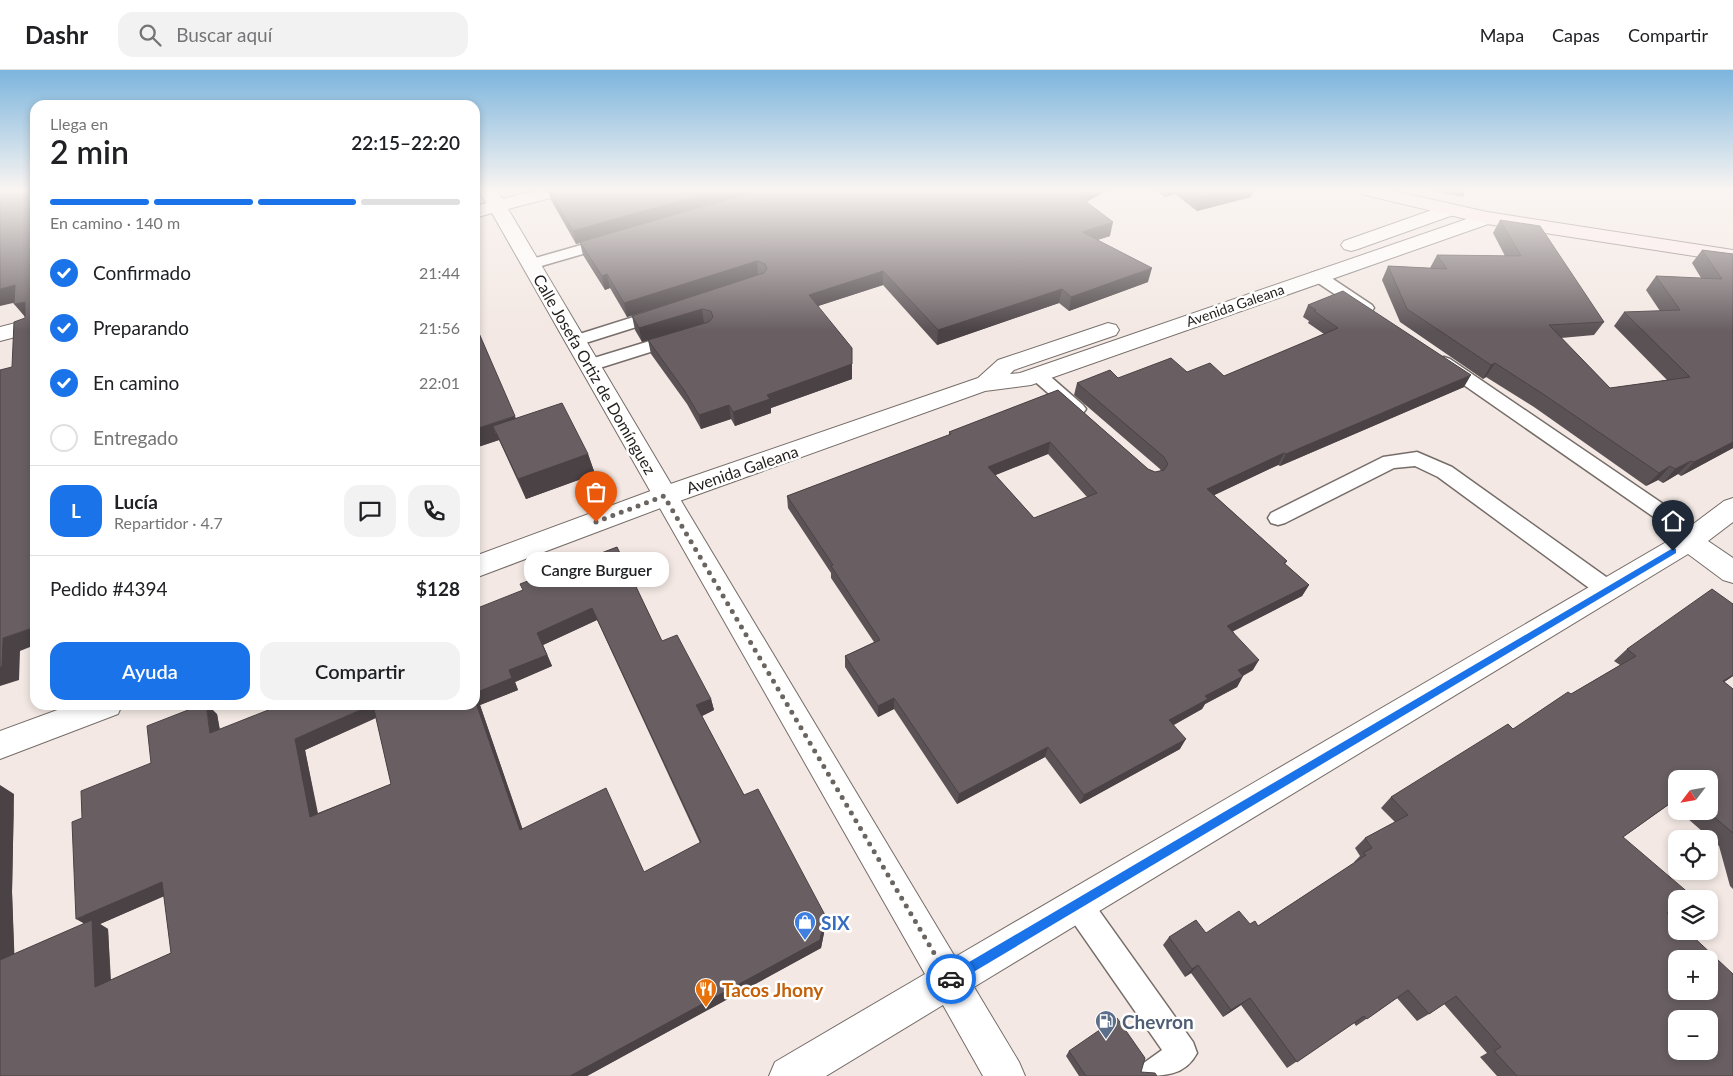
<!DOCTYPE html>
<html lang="es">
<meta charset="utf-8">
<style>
body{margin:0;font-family:Lato,sans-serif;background:#f2f2f2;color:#202124;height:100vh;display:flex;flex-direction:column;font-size:19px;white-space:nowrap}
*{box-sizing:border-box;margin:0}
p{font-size:16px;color:#757577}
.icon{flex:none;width:28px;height:28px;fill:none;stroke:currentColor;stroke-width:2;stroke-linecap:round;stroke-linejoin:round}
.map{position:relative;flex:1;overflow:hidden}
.panel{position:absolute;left:30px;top:30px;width:450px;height:610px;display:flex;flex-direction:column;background:#fff;border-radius:15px;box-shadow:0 2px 8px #0003}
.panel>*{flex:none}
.needle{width:32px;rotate:239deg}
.tools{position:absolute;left:1668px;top:700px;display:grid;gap:10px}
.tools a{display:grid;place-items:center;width:50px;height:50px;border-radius:10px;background:#fff;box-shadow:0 2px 8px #0003;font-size:25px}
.pin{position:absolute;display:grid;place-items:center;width:42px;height:42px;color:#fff;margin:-51px -21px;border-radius:50% 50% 50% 0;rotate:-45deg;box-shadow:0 0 5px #0007}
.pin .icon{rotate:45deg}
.courier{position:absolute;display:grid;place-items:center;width:50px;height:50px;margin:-25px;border:4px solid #1a73e8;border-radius:50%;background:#fff;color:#222;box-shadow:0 1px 6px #0007}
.bubble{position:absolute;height:35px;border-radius:15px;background:#fff;box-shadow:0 2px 8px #0003;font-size:16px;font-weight:600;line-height:35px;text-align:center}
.head em{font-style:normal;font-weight:600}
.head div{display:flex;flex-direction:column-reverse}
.head{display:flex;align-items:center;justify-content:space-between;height:85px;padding:0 20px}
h1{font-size:32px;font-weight:600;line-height:38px}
.bar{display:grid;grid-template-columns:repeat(4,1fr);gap:8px 5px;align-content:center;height:60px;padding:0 20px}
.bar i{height:6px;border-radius:4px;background:#e0e0e0}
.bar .active{background:#1a73e8}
.bar p{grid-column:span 4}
.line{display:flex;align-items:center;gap:12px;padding:0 20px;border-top:1px solid #e0e0e0}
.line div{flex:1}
.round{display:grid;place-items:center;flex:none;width:52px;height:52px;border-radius:15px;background:#f2f2f2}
ol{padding:0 20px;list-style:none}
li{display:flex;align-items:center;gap:15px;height:55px}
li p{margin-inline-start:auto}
li .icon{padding:5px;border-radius:50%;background:#1a73e8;color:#fff;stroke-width:4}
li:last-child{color:#757577}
li i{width:28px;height:28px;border:2px solid #e0e0e0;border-radius:50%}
.primary-button{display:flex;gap:10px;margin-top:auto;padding:10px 20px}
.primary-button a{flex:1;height:58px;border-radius:15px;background:#1a73e8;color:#fff;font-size:20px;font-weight:600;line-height:58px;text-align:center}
.primary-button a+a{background:#f2f2f2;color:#202124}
header{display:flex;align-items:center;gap:30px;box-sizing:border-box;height:70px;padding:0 25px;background:#fff;border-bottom:1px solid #e0e0e0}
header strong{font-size:24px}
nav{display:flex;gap:28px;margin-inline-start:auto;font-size:18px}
.search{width:350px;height:45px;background:#f2f2f2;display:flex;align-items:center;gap:12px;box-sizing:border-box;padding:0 18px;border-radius:15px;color:#757577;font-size:19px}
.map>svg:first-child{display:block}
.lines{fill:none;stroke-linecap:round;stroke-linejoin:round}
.service-casing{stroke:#766d69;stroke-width:3}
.minor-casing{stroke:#766d69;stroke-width:2}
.tertiary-casing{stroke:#766d69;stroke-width:2}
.secondary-casing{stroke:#766d69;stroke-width:2}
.service{fill:#fff;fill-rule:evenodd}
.minor{fill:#fff;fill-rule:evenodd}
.tertiary{fill:#fff;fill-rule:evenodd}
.secondary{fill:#feecee;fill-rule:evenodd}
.wall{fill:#5a5255;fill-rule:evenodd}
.shaded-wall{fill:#4a4245}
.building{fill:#695f63;stroke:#4a4245;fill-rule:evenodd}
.route{fill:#1a73e8}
.done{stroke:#6b6562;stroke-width:5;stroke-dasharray:0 9}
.labels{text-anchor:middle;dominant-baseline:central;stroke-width:5;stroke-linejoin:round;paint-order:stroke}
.far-street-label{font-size:14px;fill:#221e1c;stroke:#fff}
.street-label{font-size:16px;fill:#221e1c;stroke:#fff}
.near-shop-label{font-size:19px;font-weight:bold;fill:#366cbe;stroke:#fff;text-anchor:start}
.near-food-label{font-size:19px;font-weight:bold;fill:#c56008;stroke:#fff;text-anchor:start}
.near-service-label{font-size:19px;font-weight:bold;fill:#4e5e75;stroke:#fff;text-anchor:start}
</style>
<header>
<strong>Dashr</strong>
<div class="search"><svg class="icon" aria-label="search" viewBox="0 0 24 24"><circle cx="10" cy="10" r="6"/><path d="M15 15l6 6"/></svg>Buscar aquí</div>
<nav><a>Mapa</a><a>Capas</a><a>Compartir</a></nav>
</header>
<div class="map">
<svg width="1733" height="1006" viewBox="0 0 1733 1006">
<rect width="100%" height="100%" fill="#f3e8e3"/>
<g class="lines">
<!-- service casing -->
<g class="service-casing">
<path id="service" d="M609 167 614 169 617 172 614 175 531 199 525 197 523 194 525 191Z
M1318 201 1324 203 1372 235 1374 238 1372 241H1360L1312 209 1310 206 1312 203Z
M662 238 668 239 670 243 668 247 576 276 570 275 567 271 570 267Z
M676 263 682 264 684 268 682 272 590 301 584 299 581 295 584 291Z
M1444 287 1450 289 1672 440 1699 471 1696 477C1679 482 1668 462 1658 450L1438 297 1435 293 1438 289Z
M1038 299 1044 301 1083 335 1086 339 1083 343 1077 345 1071 343 1032 309 1029 305 1032 301Z
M1417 382 1452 397 1616 514 1619 520 1616 526 1608 529 1600 526 1438 407 1415 396 1394 398 1285 453 1278 455 1271 453 1268 448 1271 443 1383 387Z
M1078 821 1088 825 1193 972 1197 983C1185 1006 1164 1006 1137 1006L1141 995 1162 980 1068 845 1064 835 1068 825Z"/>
</g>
<!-- minor casing -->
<g class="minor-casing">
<path id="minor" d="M479 120H497L503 129 539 120H568L566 124 508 139 674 419 955 887 1680 464 1724 431 1733 428V452L1708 471 1733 488V513L1723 510 1688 484 974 917 1019 992 1025 1006H983L943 935 826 1006H769L775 992 925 904 492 143 475 148V136L486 133Z
M35 248V262L0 271V257Z"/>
</g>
<!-- tertiary casing -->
<g class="tertiary-casing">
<path id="tertiary" d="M1449 134 1456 136 1458 140 1456 144 1358 179 1351 181 1344 179 1341 175 1344 171Z
M1487 142 1494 144 1497 148 1494 152 1031 315 985 321 674 433 475 508V486L656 419 978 308 998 290 1108 253 1116 255 1119 260 1116 265 1014 300 1010 304 1020 303Z
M71 635H122L118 644 0 689V661Z"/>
</g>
<!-- secondary casing -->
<g class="secondary-casing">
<path id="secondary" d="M1359 120H1390L1487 142 1733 180V192L1487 154 1361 124Z"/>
</g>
<!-- service -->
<use href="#service" class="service"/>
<!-- minor -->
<use href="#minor" class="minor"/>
<!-- tertiary -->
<use href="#tertiary" class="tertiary"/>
<!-- secondary -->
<use href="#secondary" class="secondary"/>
</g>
<!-- wall -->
<path class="wall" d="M548 120H1109L1086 132 1110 166 1097 170 1148 212 1069 241 1059 233 937 275 883 215 818 236 852 309 771 338V343L735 356 731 349 701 359 687 334 651 284 648 270 697 255 642 272 635 260 632 246 650 240 627 247 610 218 605 220 583 185 580 173 576 174 551 130Z
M1155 120H1254L1251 127 1197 141 1175 124 1165 127Z
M1427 120H1466L1463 127Z
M1500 150 1604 252 1594 265 1561 268 1610 318 1667 310 1614 256 1624 242 1660 241 1646 220 1656 206 1701 208 1692 193 1702 180 1733 184V378L1681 406 1678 404 1663 413 1658 410 1646 416 1534 337 1486 307 1483 309 1400 252 1382 210 1388 196 1430 198 1437 185 1505 186 1493 163Z
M1308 235 1464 317 1280 396 1278 395 1214 425 1287 491 1285 494 1309 515 1302 526 1233 561 1253 600 1243 606 1237 617 1205 634 1202 639 1174 655 1180 679 1080 734 1045 687 957 734 894 639 878 647 845 597V586L874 572 831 508V503L788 438 787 426 949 365V362L1058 320 1148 399 1155 402 1161 401 1160 399 1074 325 1077 313 1118 308 1187 302 1224 306 1324 264 1308 253 1309 251 1303 247ZM1048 384 1087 427 1034 448 995 405Z
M516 348 588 384 595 404 526 429 499 370 475 378Z
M617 477 662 571 711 629 714 640 702 646 744 725 826 853 821 878 587 1006H0L14 724 12 822 14 884 84 854 82 748 151 693 217 644 220 660 475 635 523 520ZM597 550 700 773 644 802 522 758 480 635 518 620 515 612 552 596 543 575ZM376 648 391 714 318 743 305 680ZM164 826 171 883 111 910 108 859 100 854Z
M1733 534V606L1724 612 1733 619V819L1730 816 1719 776 1679 741H1709L1676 709V739L1670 734 1623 767 1667 843 1733 1006H1497L1480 987 1487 983 1444 934 1429 944 1417 951 1397 928 1356 956 1354 953 1287 998 1241 935 1223 947 1191 903 1185 907 1163 875 1169 867 1206 863 1250 854 1258 856 1354 793V792L1360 786 1355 778 1365 768 1395 752 1381 738 1391 727 1513 659 1571 624 1620 595 1614 591 1627 579Z
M1069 981 1141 1002 1157 1006H1079L1066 986Z"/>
<!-- shaded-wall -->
<path class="shaded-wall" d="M718 120H755V123L580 172V173L576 174 573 161Z
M1085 120H1109L1074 138 1076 124Z
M1167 120H1176L1175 124 1165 127Z
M1231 120H1254L1251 127 1197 141 1201 127Z
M1113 152 1110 166 1079 176 1082 162Z
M757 191 758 205 627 247 624 233Z
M1152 198 1148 212 1069 241 1071 227Z
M883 201V215L809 239V225Z
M607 204 610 218 605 220 602 206Z
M15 215 26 230 0 236V219Z
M1062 219 1059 233 937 275 938 260Z
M25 232 26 248 14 234Z
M702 239 704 253 642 272 639 258Z
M852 278V309L771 338V343L735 356 733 342 767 325Z
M1495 293 1486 307 1483 309 1491 295Z
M1471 305 1464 317 1280 396 1286 384Z
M729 335 731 349 701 359 699 345Z
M515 346 522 363 493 356 499 370 475 378V359Z
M1050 372 1048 384 986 409 988 397Z
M1733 372V378L1681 406 1694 392Z
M1284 383 1278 395 1202 431 1207 419Z
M588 384 595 404 526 429 518 409Z
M1691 391 1678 404 1663 413 1675 399Z
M1670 396 1658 410 1646 416 1659 403Z
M1309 515 1302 526 1222 567 1227 556Z
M592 538 597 550 543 575 552 596 515 612 518 620 480 635 526 769 520 760 475 630V623L509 600 537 563Z
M35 557V575L20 581 19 610 0 616V597L3 568Z
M1259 590 1253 600 1232 611 1238 600Z
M1733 605V606L1708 623 1723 611Z
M1243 606 1237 617 1205 634 1202 639 1164 660 1169 650 1205 626Z
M894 628V639L878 647V636Z
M711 629 714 640 700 647 696 635Z
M206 635H208L217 644 222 674 210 663Z
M371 635H374L382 645 305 680 320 757 310 747 295 669Z
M1186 669 1180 679 1080 734 1084 725Z
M1048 677 1045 687 957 734 959 724Z
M0 715 14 724 12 822 15 900 0 893Z
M162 812 176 821 100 854 108 859 111 924 95 917 92 858 76 849Z
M825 845 826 853 821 878 587 1006H570Z
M1198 895 1191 903 1185 907 1192 899Z
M1250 928 1241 935 1223 947 1231 940Z"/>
<!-- building -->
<path class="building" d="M0 120H35V557L3 568 2 597H0V300L12 297 14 252 25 248V232L14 234 15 215 0 219Z
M549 120H718L573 161Z
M760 120H1085L1076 124 1113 152 1082 162 1152 198 1071 227 1062 219 938 260 883 201 809 225 852 278V294L767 325 770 329 733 342 729 335 699 345 684 320 648 270 709 252 713 247 711 241 702 239 639 258 632 246 764 203 767 199 765 194 757 191 624 233 607 204 602 206 580 172Z
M1191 120H1231L1201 127Z
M1500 150 1540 156 1604 252 1549 255 1610 318 1690 307 1624 242 1680 240 1656 206 1722 209 1702 180 1733 184V372L1694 392 1691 391 1675 399 1670 396 1659 403 1543 324 1495 293 1491 295 1407 239 1388 196 1447 199 1437 185 1521 186Z
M1343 221 1471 305 1286 384 1284 383 1207 419 1287 491 1284 493 1309 515 1227 556 1259 590 1238 600 1243 606 1205 626 1208 629 1169 650 1186 669 1084 725 1048 677 959 724 894 628 878 636 845 586 880 570 831 496 833 495 787 426 951 364 949 362 1058 320 1148 399 1155 402 1164 400 1168 394 1164 387 1077 313 1110 300 1118 308 1171 288 1187 302 1210 293 1224 306 1338 258 1314 241 1316 240 1308 235ZM1050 372 1097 423 1034 448 988 397Z
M475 254 515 346 475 359Z
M562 333 588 384 518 409 493 356Z
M617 477 662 571 677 565 711 629 696 635 744 725 758 719 825 845 820 870 570 1006H0V890L92 850 95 917 171 883 162 812 76 849 72 752 82 748 81 721 151 693 147 656 201 635H206L210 663 281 635H371L295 669 310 747 391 714 373 635H475V630L520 760 606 718 644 802 701 772 592 538 537 563 547 585 509 600 512 608 475 623V539L523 520 520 514Z
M1712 519 1733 534V605L1723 611 1733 619V763L1707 741H1709V709H1676V729L1623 767 1691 825 1686 829H1676V836L1667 843 1676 852V861H1687L1733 904V1006H1517L1494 981 1501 977 1456 926 1429 944 1408 920 1367 949 1364 946 1297 992 1250 928 1231 940 1198 895 1192 899 1169 867 1196 850 1206 863 1239 841 1250 854 1255 851 1258 856 1366 785 1363 783 1372 778 1365 768 1408 745 1391 727 1508 654 1513 659 1568 622 1571 624 1636 586 1627 579ZM1676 889H1709V921H1676ZM1676 949H1709V981H1676Z
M1117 948 1145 988 1141 1002 1155 1003 1157 1006H1086L1069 981Z"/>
<!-- sky -->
<linearGradient id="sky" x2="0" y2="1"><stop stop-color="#7cb5dd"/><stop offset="0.46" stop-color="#faf5f2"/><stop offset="1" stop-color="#faf5f2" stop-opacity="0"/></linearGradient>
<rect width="1733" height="261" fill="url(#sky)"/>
<!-- route -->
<path class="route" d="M1673 478 1676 479V483L955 913 951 915 947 913 946 909 947 905Z"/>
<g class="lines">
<!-- done -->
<path class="done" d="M596 452 664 426 950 910 951 909"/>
</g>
<!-- icons -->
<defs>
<g id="shop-pin" transform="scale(1.125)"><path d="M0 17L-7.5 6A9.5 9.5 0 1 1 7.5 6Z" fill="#3f7fe0" stroke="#fff"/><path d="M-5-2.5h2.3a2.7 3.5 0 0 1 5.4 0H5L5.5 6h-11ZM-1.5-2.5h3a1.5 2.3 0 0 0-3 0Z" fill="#fff"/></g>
<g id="restaurant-pin" transform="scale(1.125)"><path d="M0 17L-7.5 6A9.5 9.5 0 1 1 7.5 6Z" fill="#e8710a" stroke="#fff"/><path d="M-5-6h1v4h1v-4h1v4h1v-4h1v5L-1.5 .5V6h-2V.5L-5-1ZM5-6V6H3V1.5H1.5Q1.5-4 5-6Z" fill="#fff"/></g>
<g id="fuel-pin" transform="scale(1.125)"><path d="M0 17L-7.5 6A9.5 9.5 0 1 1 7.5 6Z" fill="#5c6f8a" stroke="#fff"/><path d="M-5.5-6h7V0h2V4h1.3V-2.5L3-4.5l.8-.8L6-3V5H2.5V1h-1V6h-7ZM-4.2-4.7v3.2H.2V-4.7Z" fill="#fff"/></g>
</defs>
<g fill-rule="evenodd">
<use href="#shop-pin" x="805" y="852"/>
<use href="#restaurant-pin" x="706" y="919"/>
<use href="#fuel-pin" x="1106" y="951"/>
</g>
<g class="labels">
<!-- far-street labels -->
<g class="far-street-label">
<text transform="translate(1235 235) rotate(-19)">Avenida Galeana</text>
</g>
<!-- street labels -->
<g class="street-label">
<text transform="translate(595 304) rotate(60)">Calle Josefa Ortiz de Domínguez</text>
<text transform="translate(742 399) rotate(-19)">Avenida Galeana</text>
</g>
<!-- near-shop labels -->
<g class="near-shop-label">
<text x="821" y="852">SIX</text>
</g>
<!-- near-food labels -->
<g class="near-food-label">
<text x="722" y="919">Tacos Jhony</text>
</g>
<!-- near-service labels -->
<g class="near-service-label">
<text x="1122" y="951">Chevron</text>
</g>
</g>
</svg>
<div class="tools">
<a><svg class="needle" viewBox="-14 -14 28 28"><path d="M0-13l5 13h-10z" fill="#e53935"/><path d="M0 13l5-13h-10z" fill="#757577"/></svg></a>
<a><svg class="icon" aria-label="locate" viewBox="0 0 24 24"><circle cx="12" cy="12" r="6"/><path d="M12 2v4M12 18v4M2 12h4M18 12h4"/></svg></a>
<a><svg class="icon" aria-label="layers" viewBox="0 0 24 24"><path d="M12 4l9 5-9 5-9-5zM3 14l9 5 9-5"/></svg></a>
<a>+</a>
<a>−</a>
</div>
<div class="pin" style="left:596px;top:452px;background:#ea580c"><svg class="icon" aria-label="bag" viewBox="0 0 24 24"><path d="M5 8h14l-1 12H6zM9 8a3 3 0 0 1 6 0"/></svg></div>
<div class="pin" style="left:1673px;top:481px;background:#1f2937"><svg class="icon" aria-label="home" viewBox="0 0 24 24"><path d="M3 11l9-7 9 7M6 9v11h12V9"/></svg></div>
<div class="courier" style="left:951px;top:909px"><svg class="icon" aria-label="car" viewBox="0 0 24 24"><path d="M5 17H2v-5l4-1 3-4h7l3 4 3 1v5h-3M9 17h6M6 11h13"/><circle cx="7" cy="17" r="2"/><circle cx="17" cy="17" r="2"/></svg></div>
<div class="bubble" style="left:524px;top:482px;width:145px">Cangre Burguer</div>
<section class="panel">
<div class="head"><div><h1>2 min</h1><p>Llega en</p></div><em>22:15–22:20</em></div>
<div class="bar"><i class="active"></i><i class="active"></i><i class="active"></i><i></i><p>En camino · 140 m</p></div>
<ol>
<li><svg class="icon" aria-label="check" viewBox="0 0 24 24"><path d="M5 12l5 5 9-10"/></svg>Confirmado<p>21:44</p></li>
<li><svg class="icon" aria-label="check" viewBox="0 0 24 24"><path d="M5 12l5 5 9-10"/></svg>Preparando<p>21:56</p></li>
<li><svg class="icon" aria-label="check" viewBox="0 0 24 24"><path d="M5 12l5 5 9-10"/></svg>En camino<p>22:01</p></li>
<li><i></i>Entregado</li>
</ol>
<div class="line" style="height:90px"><b class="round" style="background:#1a73e8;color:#fff">L</b><div><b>Lucía</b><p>Repartidor · 4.7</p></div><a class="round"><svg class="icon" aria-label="chat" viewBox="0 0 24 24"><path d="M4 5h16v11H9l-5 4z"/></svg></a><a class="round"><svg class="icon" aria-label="phone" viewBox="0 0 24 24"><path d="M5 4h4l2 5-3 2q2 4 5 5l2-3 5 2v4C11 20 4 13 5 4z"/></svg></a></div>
<div class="line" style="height:65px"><div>Pedido #4394</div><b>$128</b></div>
<div class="primary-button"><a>Ayuda</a><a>Compartir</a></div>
</section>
</div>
